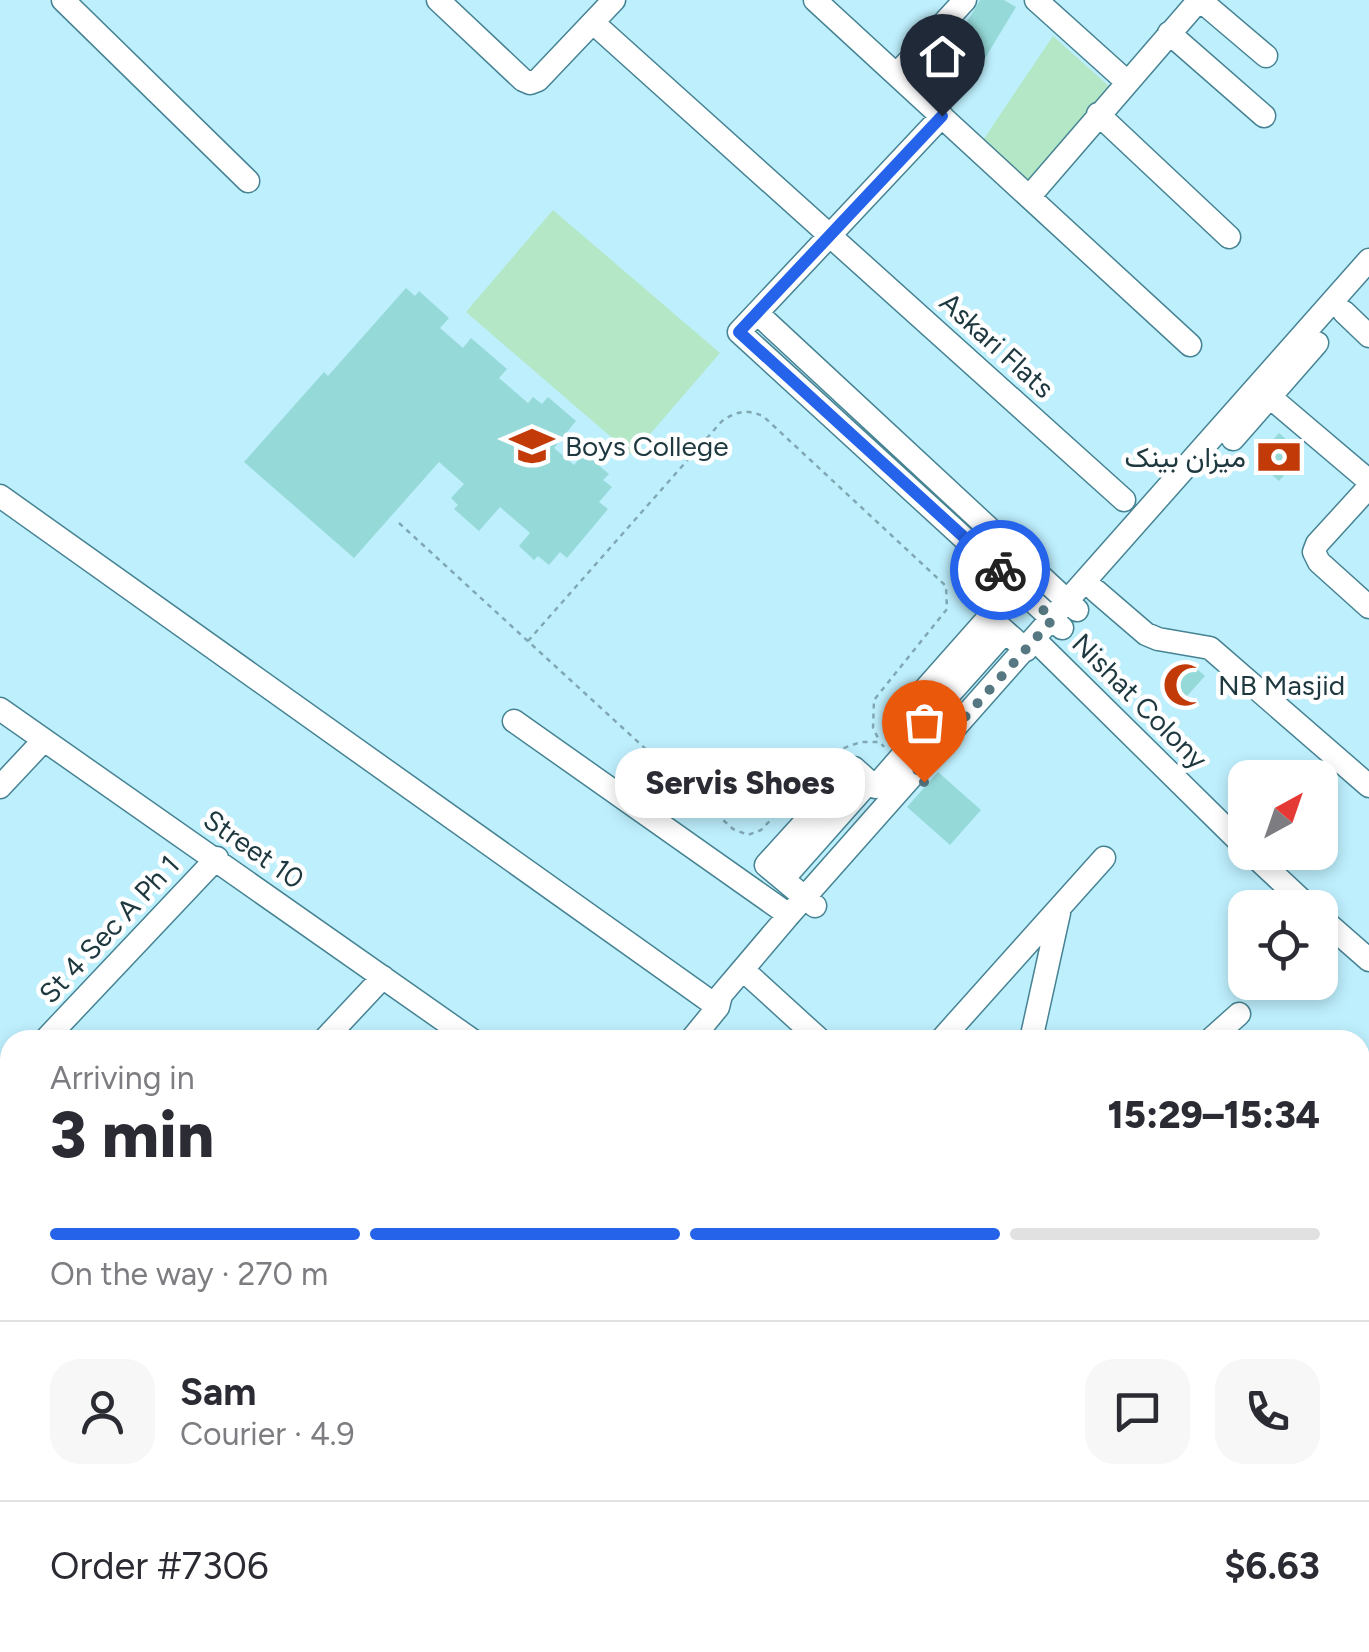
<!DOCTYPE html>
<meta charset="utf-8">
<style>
body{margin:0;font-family:Figtree,Vazirmatn,sans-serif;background:#f7f7f7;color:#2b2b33;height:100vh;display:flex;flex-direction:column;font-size:38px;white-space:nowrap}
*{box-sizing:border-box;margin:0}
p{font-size:32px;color:#7c7c81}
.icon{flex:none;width:55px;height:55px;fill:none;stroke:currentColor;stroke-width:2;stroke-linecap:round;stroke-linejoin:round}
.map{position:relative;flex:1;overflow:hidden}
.drawer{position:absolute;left:0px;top:1030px;width:1370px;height:622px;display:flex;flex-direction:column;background:#fff;border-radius:30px 30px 0 0;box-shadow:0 5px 15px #0003}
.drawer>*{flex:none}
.needle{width:65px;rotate:40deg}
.fabs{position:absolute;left:1228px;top:760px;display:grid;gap:20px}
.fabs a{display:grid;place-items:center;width:110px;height:110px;border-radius:20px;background:#fff;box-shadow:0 5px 15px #0003;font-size:50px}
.pin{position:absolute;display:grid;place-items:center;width:85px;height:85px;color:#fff;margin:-102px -42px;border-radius:50% 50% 50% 0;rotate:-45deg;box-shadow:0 0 10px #0007}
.pin .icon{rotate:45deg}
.courier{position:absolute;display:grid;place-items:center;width:100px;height:100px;margin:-50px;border:8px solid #2563eb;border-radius:50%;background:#fff;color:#222;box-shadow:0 2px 12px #0007}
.bubble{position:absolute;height:70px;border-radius:30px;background:#fff;box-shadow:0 5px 15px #0003;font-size:32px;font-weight:800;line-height:70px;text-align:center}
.head em{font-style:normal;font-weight:800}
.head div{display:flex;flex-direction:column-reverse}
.head{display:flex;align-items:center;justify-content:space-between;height:170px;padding:0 50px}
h1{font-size:65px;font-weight:800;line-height:75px}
.bar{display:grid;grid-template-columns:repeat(4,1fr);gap:15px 10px;align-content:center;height:120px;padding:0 50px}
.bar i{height:12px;border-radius:8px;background:#e1e1e2}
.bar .selected{background:#2563eb}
.bar p{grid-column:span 4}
.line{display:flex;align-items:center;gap:25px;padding:0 50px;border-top:2px solid #e1e1e2}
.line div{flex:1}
.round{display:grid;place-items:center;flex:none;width:105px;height:105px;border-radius:30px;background:#f7f7f7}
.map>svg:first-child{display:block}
.green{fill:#b4e7c6}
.building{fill:#96d9d9}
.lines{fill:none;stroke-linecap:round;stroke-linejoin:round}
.minor-casing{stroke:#468393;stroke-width:25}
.path{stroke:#80a8b3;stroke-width:2.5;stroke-dasharray:5 5;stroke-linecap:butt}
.minor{stroke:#fff;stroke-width:22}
.done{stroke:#567882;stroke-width:10;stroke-dasharray:0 18}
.route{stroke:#2563eb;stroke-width:12}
.labels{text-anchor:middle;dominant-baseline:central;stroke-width:9;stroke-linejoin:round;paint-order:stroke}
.street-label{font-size:28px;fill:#1e383f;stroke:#fff}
.poi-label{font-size:28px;fill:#1e383f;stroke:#fff;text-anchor:start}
</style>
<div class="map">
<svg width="1369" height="1652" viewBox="0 0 1369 1652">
<rect width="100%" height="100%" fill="#beeffd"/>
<!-- green -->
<path class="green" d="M1053 36 1110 87 1021 190 977 149Z
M553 210 720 353 632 455 466 312Z"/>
<!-- building -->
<path class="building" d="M980 0H1004L1016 7 973 78 944 60Z
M406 288 415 296 419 291 449 318 440 328 463 348 471 338 507 369 499 378 528 403 533 397 542 404 548 397 576 421 554 448 574 465 584 453 609 474 603 480 612 487 599 502 608 509 567 558 560 552 549 565 538 556 534 560 519 546 530 533 500 507 479 531 454 509 458 505 451 498 464 484 439 462 354 558 244 462 324 372 328 376Z
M1279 433 1303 454 1279 481 1255 460Z
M1191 664 1205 676 1179 705 1166 693Z
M938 772 981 810 950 845 907 807Z"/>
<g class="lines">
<!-- minor casing -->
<g class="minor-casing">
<path id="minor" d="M63 0 248 181
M438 0 523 80 530 83 538 80 614 0
M815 0 1190 345
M1036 0 1126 81
M1200 0 1266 56
M599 28 1124 500
M1169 33 1264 116
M897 74 965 0
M1098 114 1229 237
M942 116 739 332 1062 628
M1029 197 1199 0
M1344 312 1369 336
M757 313 1077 610
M1270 397 1369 481
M1233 439 1317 343
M1369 487 1317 544 1314 552 1319 562 1369 607
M0 496 718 1007
M1096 591 1146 634 1158 639 1210 648 1369 786
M1035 640 1245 847
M0 709 472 1040
M514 721 789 915
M912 736 1005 632
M0 787 44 740
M1250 852 1310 908
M783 879 869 782
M815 906 766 865 854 768 875 787 916 740 896 722 989 617 1026 650
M1320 917 1369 960
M752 978 820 1040
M45 1040 217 858
M324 1040 383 977
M691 1040 718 1007 721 995 789 915 1369 260
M941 1040 1104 858
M1031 1040 1059 913
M1210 1040 1239 1014
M0 1087 10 1077
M1360 1111 1369 1103
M1360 1242 1369 1234
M0 1340 10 1349
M1360 1356 1369 1348
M0 1384 10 1373
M1360 1438 1369 1457
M1360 1616 1369 1636
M654 1642 664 1652
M872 1642 882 1652
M963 1642 964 1652
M1109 1642 1110 1652
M1180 1642 1190 1652
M1264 1642 1269 1652
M27 1652 36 1642
M316 1652 325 1642
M609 1652 618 1642"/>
</g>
<!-- path -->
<path class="path" d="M399 523 733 829 748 835 761 830 838 750 861 742H880L884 747
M528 641 722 421C737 411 746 409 763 416L946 586 947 609 874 700 873 728 880 742"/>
<!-- minor -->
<use href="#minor" class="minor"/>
</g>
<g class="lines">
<!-- done -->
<path class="done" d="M924 782 914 774 1053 619 1000 570"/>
<!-- route -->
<path class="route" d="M942 116 739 332 1000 570"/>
</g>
<!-- icons -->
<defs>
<g id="school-bare" transform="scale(3.45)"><path d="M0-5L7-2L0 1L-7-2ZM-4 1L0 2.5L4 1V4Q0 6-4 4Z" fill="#c23a08" stroke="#fff" stroke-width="2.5" paint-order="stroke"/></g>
<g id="bank-bare" transform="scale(3.45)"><path d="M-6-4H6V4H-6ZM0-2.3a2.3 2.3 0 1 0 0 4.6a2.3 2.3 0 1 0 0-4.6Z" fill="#c23a08" stroke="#fff" stroke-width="2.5" paint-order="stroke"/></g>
<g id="mosque-bare" transform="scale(3.45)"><path d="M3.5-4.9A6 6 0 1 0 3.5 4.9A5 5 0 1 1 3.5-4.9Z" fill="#c23a08" stroke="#fff" stroke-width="2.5" paint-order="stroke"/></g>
</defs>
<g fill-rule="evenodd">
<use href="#school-bare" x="532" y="446"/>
<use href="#bank-bare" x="1279" y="457"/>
<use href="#mosque-bare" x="1185" y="685"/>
</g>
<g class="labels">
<!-- street labels -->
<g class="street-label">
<text transform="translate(997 345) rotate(42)">Askari Flats</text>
<text transform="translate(1140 701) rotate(45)">Nishat Colony</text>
<text transform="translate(254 849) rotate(35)">Street 10</text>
<text transform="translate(109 929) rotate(-47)">St 4 Sec A Ph 1</text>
</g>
<!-- poi labels -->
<g class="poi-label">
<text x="565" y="446">Boys College</text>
<text x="1246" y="457" text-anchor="end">میزان بینک</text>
<text x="1218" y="685">NB Masjid</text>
</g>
</g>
</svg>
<div class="fabs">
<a><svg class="needle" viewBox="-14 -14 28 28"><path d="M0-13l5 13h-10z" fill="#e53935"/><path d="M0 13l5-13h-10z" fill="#7c7c81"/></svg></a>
<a><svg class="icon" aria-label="locate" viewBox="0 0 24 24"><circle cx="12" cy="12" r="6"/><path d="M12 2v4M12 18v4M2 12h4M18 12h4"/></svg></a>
</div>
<div class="pin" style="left:924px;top:782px;background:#ea580c"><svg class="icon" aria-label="bag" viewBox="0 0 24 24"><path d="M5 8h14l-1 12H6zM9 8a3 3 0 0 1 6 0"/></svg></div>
<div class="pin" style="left:942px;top:116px;background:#1f2937"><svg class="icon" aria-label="home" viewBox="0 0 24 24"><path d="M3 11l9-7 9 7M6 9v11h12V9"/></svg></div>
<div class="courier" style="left:1000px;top:570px"><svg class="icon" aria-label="bike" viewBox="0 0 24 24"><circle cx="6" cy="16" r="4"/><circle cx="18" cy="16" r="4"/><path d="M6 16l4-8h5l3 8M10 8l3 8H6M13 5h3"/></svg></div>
<div class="bubble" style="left:615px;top:748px;width:250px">Servis Shoes</div>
<section class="drawer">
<div class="head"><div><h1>3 min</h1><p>Arriving in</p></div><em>15:29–15:34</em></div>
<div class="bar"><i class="selected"></i><i class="selected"></i><i class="selected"></i><i></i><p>On the way · 270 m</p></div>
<div class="line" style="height:180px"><a class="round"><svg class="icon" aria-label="person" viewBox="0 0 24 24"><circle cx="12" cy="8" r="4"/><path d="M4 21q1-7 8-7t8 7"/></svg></a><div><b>Sam</b><p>Courier · 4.9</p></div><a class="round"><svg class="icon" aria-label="chat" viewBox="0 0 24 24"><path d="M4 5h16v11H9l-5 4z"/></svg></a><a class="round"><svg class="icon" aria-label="phone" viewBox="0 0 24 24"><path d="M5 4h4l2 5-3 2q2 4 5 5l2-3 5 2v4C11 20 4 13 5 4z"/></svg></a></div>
<div class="line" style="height:130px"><div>Order #7306</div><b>$6.63</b></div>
</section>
</div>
